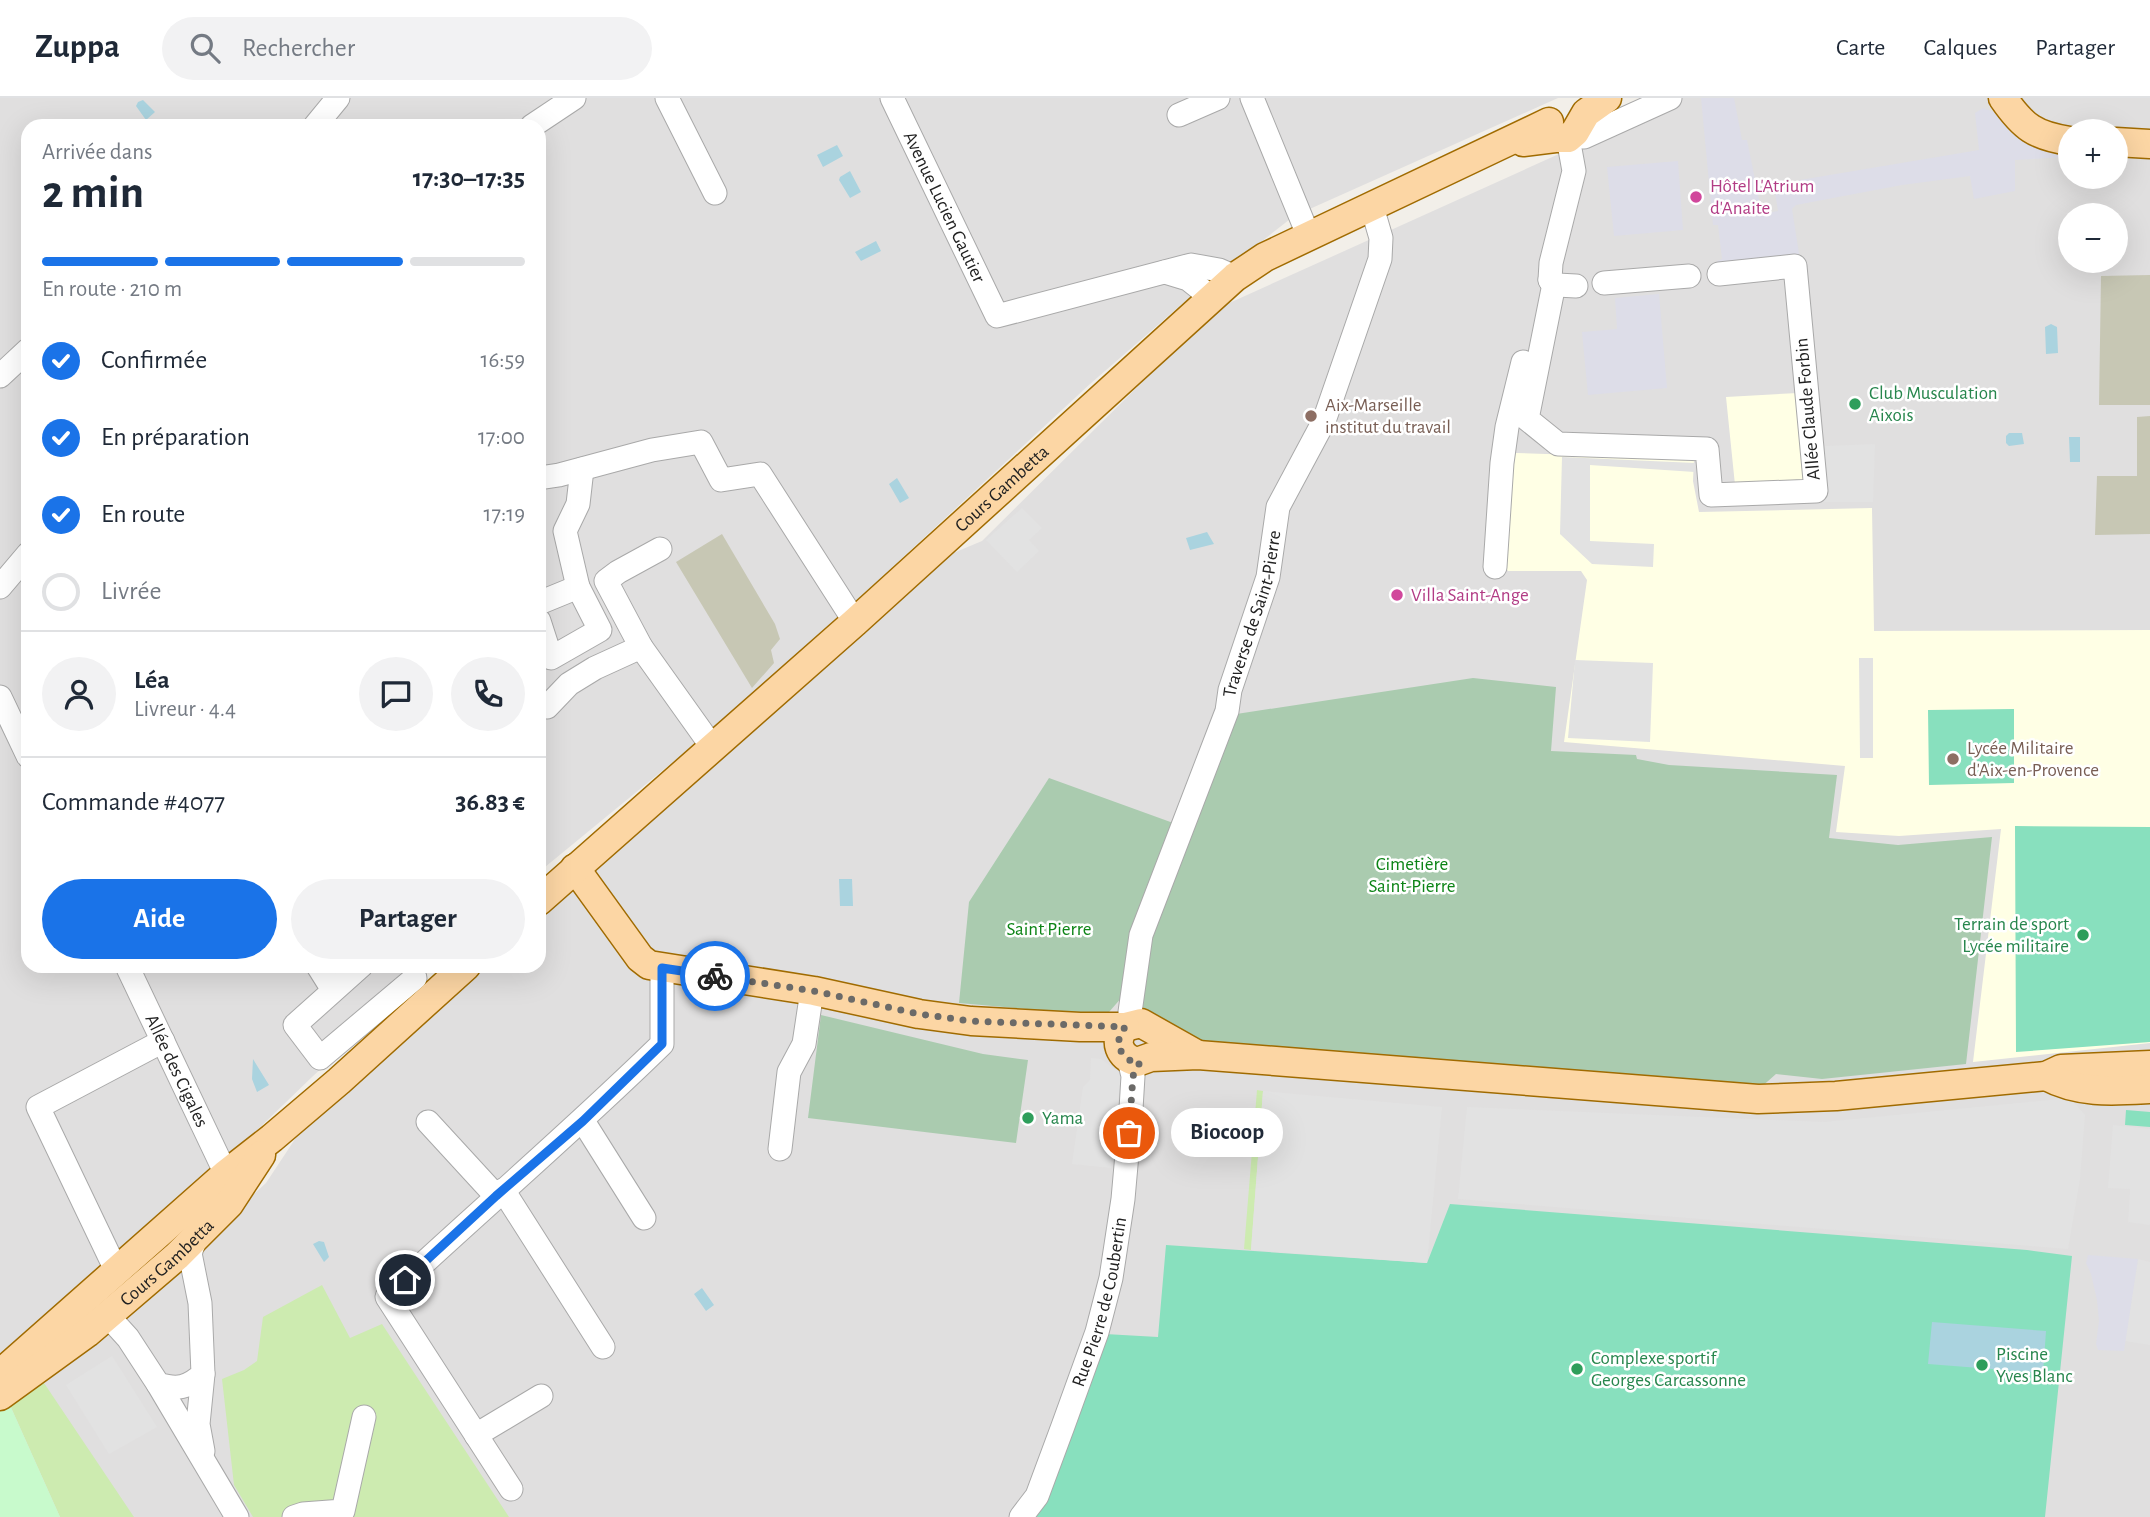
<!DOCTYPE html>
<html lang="fr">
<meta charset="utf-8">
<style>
body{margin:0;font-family:"Alegreya Sans",sans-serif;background:#f2f2f3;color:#1f2937;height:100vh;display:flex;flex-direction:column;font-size:26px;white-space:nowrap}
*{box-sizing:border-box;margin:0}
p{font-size:23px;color:#747a83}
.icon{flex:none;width:38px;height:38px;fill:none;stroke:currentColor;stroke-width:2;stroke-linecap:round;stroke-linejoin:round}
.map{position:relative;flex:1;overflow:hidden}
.drawer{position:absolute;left:21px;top:21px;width:525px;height:854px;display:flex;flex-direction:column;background:#fff;border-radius:21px;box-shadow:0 7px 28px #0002}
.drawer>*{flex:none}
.buttons{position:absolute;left:2058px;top:21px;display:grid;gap:14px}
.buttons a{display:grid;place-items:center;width:70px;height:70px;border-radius:50%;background:#fff;box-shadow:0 7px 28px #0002;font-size:35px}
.pin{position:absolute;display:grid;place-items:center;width:60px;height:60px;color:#fff;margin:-30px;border:4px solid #fff;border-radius:50%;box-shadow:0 2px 7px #0007}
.courier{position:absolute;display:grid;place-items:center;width:70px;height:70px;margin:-35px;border:5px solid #1a73e8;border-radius:50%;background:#fff;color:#222;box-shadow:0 2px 9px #0007}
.bubble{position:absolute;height:49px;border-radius:24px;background:#fff;box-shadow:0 7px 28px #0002;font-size:23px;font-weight:700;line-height:49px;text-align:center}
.summary em{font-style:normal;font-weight:700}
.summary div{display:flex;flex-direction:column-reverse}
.summary{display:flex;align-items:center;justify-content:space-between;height:119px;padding:0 21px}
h1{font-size:46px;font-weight:700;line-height:52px}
.bar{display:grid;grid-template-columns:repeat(4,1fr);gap:10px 7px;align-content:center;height:84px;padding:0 21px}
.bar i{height:9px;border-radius:5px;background:#e0e1e3}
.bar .active{background:#1a73e8}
.bar p{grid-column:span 4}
.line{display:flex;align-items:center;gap:18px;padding:0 21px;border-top:2px solid #e0e1e3}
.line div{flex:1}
.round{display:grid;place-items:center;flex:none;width:74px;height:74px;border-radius:37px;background:#f2f2f3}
ol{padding:0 21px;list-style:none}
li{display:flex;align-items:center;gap:21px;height:77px}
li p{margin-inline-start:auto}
li .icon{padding:7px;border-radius:50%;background:#1a73e8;color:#fff;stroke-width:4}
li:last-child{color:#747a83}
li i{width:38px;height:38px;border:4px solid #e0e1e3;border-radius:50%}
.action{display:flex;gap:14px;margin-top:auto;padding:14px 21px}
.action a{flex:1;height:80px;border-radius:42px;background:#1a73e8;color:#fff;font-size:28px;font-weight:700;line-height:80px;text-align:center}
.action a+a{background:#f2f2f3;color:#1f2937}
header{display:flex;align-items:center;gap:42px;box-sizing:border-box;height:98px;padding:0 35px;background:#fff;border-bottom:2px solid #e0e1e3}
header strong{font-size:33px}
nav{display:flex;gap:38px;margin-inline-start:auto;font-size:24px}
.search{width:490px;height:63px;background:#f2f2f3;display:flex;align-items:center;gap:18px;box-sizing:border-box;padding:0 24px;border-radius:38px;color:#747a83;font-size:26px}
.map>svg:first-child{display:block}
.residential{fill:#e0dfdf;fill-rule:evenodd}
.education{fill:#ffffe5}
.construction{fill:#c7c7b4}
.grass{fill:#cdebb0}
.cemetery{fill:#aacbaf}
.park{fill:#c8facc}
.pitch{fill:#88e0be}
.parking{fill:#e2e2e2}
.plaza{fill:#dddde8}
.water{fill:#aad3df}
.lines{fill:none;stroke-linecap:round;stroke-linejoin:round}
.minor-casing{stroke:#a9a9a9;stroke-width:25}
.major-casing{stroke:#a06b00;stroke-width:31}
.minor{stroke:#fff;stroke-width:23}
.major{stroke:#fcd6a4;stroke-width:28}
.done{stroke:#6b6a68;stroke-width:7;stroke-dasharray:0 12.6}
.route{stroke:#1a73e8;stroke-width:9}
.hotel-dot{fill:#d1479c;stroke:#fff;stroke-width:2.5}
.leisure-dot{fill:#2e9e5b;stroke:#fff;stroke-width:2.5}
.education-dot{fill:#8d6e63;stroke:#fff;stroke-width:2.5}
.labels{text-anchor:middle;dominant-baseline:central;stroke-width:5;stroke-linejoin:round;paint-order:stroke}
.hotel-label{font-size:19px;fill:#b23c85;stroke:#fff;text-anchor:start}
.street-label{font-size:19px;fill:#222;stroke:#fff}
.leisure-label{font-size:19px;fill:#27864d;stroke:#fff;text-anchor:start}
.education-label{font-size:19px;fill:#785e54;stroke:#fff;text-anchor:start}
.park-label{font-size:19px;fill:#0c8416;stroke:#fff}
</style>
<header>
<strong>Zuppa</strong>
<div class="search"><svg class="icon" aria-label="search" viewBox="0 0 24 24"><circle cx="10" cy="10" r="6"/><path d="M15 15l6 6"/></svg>Rechercher</div>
<nav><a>Carte</a><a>Calques</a><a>Partager</a></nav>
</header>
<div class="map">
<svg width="2150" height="1419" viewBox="0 0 2150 1419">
<rect width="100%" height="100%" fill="#f2efe9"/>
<!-- residential -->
<path class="residential" d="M0 0H1558L1294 118 1182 206 1090 286 752 599 539 774V28H28V868H432L312 979 190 1097 0 1268Z
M1683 0H2150V1419H0V1311L109 1229 266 1085 303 1029 479 868H539V813L939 461 982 443 1216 211ZM2070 33H2116V79H2070ZM2070 117H2116V163H2070Z"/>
<!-- education -->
<path class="education" d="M1798 295 1806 381 1735 387 1726 299Z
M1509 350 1516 355 1694 361 1693 383 1699 414 1872 410 1874 533 2150 532V945L1973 964 2001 731 1899 738 1836 734 1845 668 1564 644 1587 482 1581 473H1508L1500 462Z"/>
<!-- construction -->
<path class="construction" d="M2150 177V307H2099L2101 178Z
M2150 318V436L2095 437 2097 378H2137V319Z
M722 436 775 526 780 541 771 552 774 565 752 590 676 464Z"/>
<!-- grass -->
<path class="grass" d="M1257 992 1263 993 1251 1152 1244 1151Z
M322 1187 350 1240 382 1226 509 1419H253L234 1387 222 1281 244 1272 257 1263 263 1219Z
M42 1282 134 1419H60L9 1305Z"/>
<!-- cemetery -->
<path class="cemetery" d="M1473 580 1556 589 1551 653 1636 657 1637 661 1669 667 1837 677 1829 740 1898 747 1992 739 1966 966 1822 981 1776 976 1759 991 1210 947 1137 911 1141 847 1230 617Z
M1049 680 1176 726 1123 898 1109 914 1095 917 959 905 969 804Z
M821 917 983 956 1028 962 1016 1045 808 1020Z"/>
<!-- park -->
<path class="park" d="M9 1305 60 1419H0V1312Z"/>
<!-- pitch -->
<path class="pitch" d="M2014 611V685L1929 687 1928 612Z
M2015 728 2150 729V944L2016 954Z
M2126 1012 2150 1014V1029L2125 1027Z
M1450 1106 2027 1152 2072 1158 2045 1419H1036L1077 1324 1105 1236 1158 1239 1166 1147 1427 1165Z"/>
<!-- parking -->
<path class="parking" d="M1518 321H1527L1558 346 1707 351 1711 396 1825 393V348L1875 346 1873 404H1703L1699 358 1550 351Z
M1562 359 1695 365V374L1590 367V443L1654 446 1653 469 1592 466 1560 436Z
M1022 410 1042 430 1029 442 1039 453 1017 474 986 442Z
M1859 560H1873V660H1860Z
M1575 562 1653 565 1650 644 1568 640Z
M1091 960 1101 961 1121 976 1111 1070 1072 1066 1083 989 1090 982Z
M1263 993 1442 1009 1427 1165 1251 1152Z
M2070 1000 2085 1017 2080 1081 2068 1151 1458 1101 1467 1009 1824 1024Z
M2113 1027 2150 1031V1127L2128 1124 2130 1091 2108 1090Z
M2138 1161 2150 1164V1247L2125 1243Z
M112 1258 157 1329 109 1356 66 1287Z"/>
<!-- plaza -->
<path class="plaza" d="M1701 0H1734L1742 42H1747L1762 116 1778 113 1775 95 1794 92V83L1979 52 1975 15 1983 10 2004 18 2042 48 2066 59 2015 62V93L1974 101 1970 78 1902 87 1796 107 1792 111 1800 162 1718 171 1717 163 1722 161 1718 127H1713Z
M1678 63 1683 132 1614 138 1607 69Z
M1659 196 1667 290 1588 297 1582 234 1617 231 1615 200Z
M2088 1157 2138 1161 2124 1253 2098 1252 2096 1246 2099 1223 2097 1202 2091 1176 2086 1165Z"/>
<!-- water -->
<path class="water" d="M143 2 155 14 146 22 136 8 138 4Z
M837 47 843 58 823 69 817 57Z
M850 73 861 94 850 100 839 82 840 79Z
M876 143 881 153 861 163 855 154Z
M2051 226 2057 229 2058 255 2046 256 2045 229Z
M2009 335H2022L2024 346 2009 348 2006 345V338Z
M2069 339H2080V364H2070Z
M897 380 909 400 900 405 889 386Z
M1207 434 1214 446 1190 452 1186 440Z
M839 781H852L853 808H840Z
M253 961 269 987 257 994 252 981Z
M319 1143 324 1144 329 1159 324 1164 313 1146Z
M702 1190 714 1207 706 1213 694 1196Z
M1932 1224 2046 1233 2043 1275 1928 1266Z"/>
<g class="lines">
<!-- minor casing -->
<g class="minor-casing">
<g id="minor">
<path d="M667 0 715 95"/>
<path id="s1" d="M892 0 997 218 1191 167 1219 172 1235 179"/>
<path d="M1252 0 1309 139"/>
<path d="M1179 17 1218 0"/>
<path d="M315 28 338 0"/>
<path d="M532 28 574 0"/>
<path d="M1573 38 1584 39 1670 0"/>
<path d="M1165 174 1188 181 1212 200"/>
<path d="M1550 182 1551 165 1574 73 1568 40"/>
<path d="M1550 182 1557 187 1576 188"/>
<path d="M1604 185 1689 178"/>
<path d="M1554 186 1527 321 1558 346 1707 351 1711 397 1816 393 1795 168 1719 176"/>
<path d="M0 278 28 252"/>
<path d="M539 380 559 377 652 352 701 344 721 382 760 376 855 524"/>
<path d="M660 451 618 474 606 483 641 549 713 650"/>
<path d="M1495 469 1502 365 1507 329 1523 264"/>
<path d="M0 489 28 456"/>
<path d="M578 489 565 433 578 406 582 371"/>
<path d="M539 505 578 489 600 532 551 560 539 523"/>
<path d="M0 599 28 658"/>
<path d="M547 609 569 586 595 570 641 549"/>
<path id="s2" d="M127 868 226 1076"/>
<path d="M318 868 333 892"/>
<path d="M361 868 295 927 320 960 415 880"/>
<path id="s3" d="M1133 925 1130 914 1141 837 1227 613 1230 592 1268 479 1278 409 1324 323 1380 161 1381 140 1372 109"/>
<path d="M583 1023 644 1120"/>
<path d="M428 1024 496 1098"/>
<path d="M780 1051 789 974 804 946 812 893"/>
<path d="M503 1092 603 1249"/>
<path d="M116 1172 38 1009 163 943"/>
<path d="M108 1218 128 1240 158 1286C177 1292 188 1290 203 1276L200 1205 190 1155 196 1140"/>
<path d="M158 1286 237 1419"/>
<path d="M476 1337 541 1298"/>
<path d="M203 1353 198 1326 203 1276"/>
<path d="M511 1391 387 1199C478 1114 573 1033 662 946V870"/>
<path d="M294 1419 303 1416 343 1413 364 1319"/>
<path id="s4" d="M1021 1419 1037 1398 1063 1328 1097 1234 1111 1180 1123 1101 1131 1011 1133 978 1129 962"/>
</g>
</g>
<!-- major casing -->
<g class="major-casing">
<g id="major">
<path d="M2003 0C2023 29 2035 38 2070 43"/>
<path d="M1523 44 1555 40H1568L1575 34 1586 15 1607 0"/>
<path d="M2116 44 2150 46"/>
<path d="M575 770 640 860 649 867 814 893 919 916 971 923 1080 929H1125L1141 925 1196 956"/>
<path id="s5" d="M539 803 855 524 1235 179 1265 159 1549 24"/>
<path d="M1125 929C1113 943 1119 959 1137 964L1151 959 1198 957 1758 1001 1836 998 2046 978 2061 971 2150 967"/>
<path d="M2046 978C2079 996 2114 993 2150 991"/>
<path d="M0 1276 226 1076 272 1040 339 983 466 868"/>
<path id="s6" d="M0 1298 87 1235 177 1158 229 1106 261 1057"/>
</g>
</g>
<!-- minor -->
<use href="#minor" class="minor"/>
<!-- major -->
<use href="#major" class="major"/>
</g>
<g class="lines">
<!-- done -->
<path class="done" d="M715 878 814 893 919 916 971 923 1125 929 1119 939V951L1129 962 1140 964 1133 978 1129 1035"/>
<!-- route -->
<path class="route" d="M405 1182 496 1098 583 1023 662 946V870L715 878"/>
</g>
<!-- markers -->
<g class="hotel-dot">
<circle cx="1696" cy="99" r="7"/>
<circle cx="1397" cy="497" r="7"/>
</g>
<g class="leisure-dot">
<circle cx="1855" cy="306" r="7"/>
<circle cx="2083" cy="837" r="7"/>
<circle cx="1028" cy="1020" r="7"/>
<circle cx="1982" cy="1267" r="7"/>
<circle cx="1577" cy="1271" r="7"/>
</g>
<g class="education-dot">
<circle cx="1311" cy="318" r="7"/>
<circle cx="1953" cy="661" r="7"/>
</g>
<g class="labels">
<!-- hotel labels -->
<g class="hotel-label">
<text x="1710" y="88">Hôtel L'Atrium<tspan x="1710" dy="22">d'Anaite</tspan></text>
<text x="1411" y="497">Villa Saint-Ange</text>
</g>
<!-- street labels -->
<g class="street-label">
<text stroke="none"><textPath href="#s1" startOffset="121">Avenue Lucien Gautier</textPath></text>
<text transform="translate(1808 311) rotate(-95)">Allée Claude Forbin</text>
<text stroke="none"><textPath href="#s5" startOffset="620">Cours Gambetta</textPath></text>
<text stroke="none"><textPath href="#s3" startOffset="430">Traverse de Saint-Pierre</textPath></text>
<text stroke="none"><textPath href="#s2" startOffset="116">Allée des Cigales</textPath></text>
<text stroke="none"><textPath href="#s6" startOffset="214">Cours Gambetta</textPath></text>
<text stroke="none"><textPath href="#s4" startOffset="231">Rue Pierre de Coubertin</textPath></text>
</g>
<!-- leisure labels -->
<g class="leisure-label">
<text x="1869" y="295">Club Musculation<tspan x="1869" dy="22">Aixois</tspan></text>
<text x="2069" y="826" text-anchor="end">Terrain de sport<tspan x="2069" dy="22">Lycée militaire</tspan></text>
<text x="1042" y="1020">Yama</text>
<text x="1996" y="1256">Piscine<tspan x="1996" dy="22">Yves Blanc</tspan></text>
<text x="1591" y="1260">Complexe sportif<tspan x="1591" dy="22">Georges Carcassonne</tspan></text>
</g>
<!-- education labels -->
<g class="education-label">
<text x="1325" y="307">Aix-Marseille<tspan x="1325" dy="22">institut du travail</tspan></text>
<text x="1967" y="650">Lycée Militaire<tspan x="1967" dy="22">d'Aix-en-Provence</tspan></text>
</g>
<!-- park labels -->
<g class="park-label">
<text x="1412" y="766">Cimetière<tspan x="1412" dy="22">Saint-Pierre</tspan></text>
<text x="1049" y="831">Saint Pierre</text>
</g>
</g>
</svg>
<div class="buttons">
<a>+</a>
<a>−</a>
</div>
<div class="pin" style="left:1129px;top:1035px;background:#ea580c"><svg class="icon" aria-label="bag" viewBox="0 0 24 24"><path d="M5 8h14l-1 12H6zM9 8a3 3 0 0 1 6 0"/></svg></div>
<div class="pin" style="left:405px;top:1182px;background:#1f2937"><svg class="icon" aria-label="home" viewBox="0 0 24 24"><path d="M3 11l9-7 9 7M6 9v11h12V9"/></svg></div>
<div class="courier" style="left:715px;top:878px"><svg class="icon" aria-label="bike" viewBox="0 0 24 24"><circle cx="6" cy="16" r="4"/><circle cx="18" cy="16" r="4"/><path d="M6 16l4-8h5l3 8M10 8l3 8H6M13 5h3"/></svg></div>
<div class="bubble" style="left:1171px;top:1010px;width:112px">Biocoop</div>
<section class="drawer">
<div class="summary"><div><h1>2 min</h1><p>Arrivée dans</p></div><em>17:30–17:35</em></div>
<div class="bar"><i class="active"></i><i class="active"></i><i class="active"></i><i></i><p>En route · 210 m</p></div>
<ol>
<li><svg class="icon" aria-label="check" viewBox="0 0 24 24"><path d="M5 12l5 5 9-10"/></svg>Confirmée<p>16:59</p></li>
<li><svg class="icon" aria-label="check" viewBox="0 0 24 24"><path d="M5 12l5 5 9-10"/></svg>En préparation<p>17:00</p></li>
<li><svg class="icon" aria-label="check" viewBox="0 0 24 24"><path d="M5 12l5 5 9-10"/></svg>En route<p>17:19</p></li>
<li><i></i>Livrée</li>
</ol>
<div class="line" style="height:126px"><a class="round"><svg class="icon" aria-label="person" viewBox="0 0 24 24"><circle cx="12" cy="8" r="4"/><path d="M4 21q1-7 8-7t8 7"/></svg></a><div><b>Léa</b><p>Livreur · 4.4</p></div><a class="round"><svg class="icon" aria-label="chat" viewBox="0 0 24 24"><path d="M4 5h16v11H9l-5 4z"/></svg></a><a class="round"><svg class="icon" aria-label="phone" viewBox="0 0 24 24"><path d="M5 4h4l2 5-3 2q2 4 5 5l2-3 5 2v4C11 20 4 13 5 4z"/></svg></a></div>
<div class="line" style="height:91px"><div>Commande #4077</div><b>36.83 €</b></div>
<div class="action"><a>Aide</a><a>Partager</a></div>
</section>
</div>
